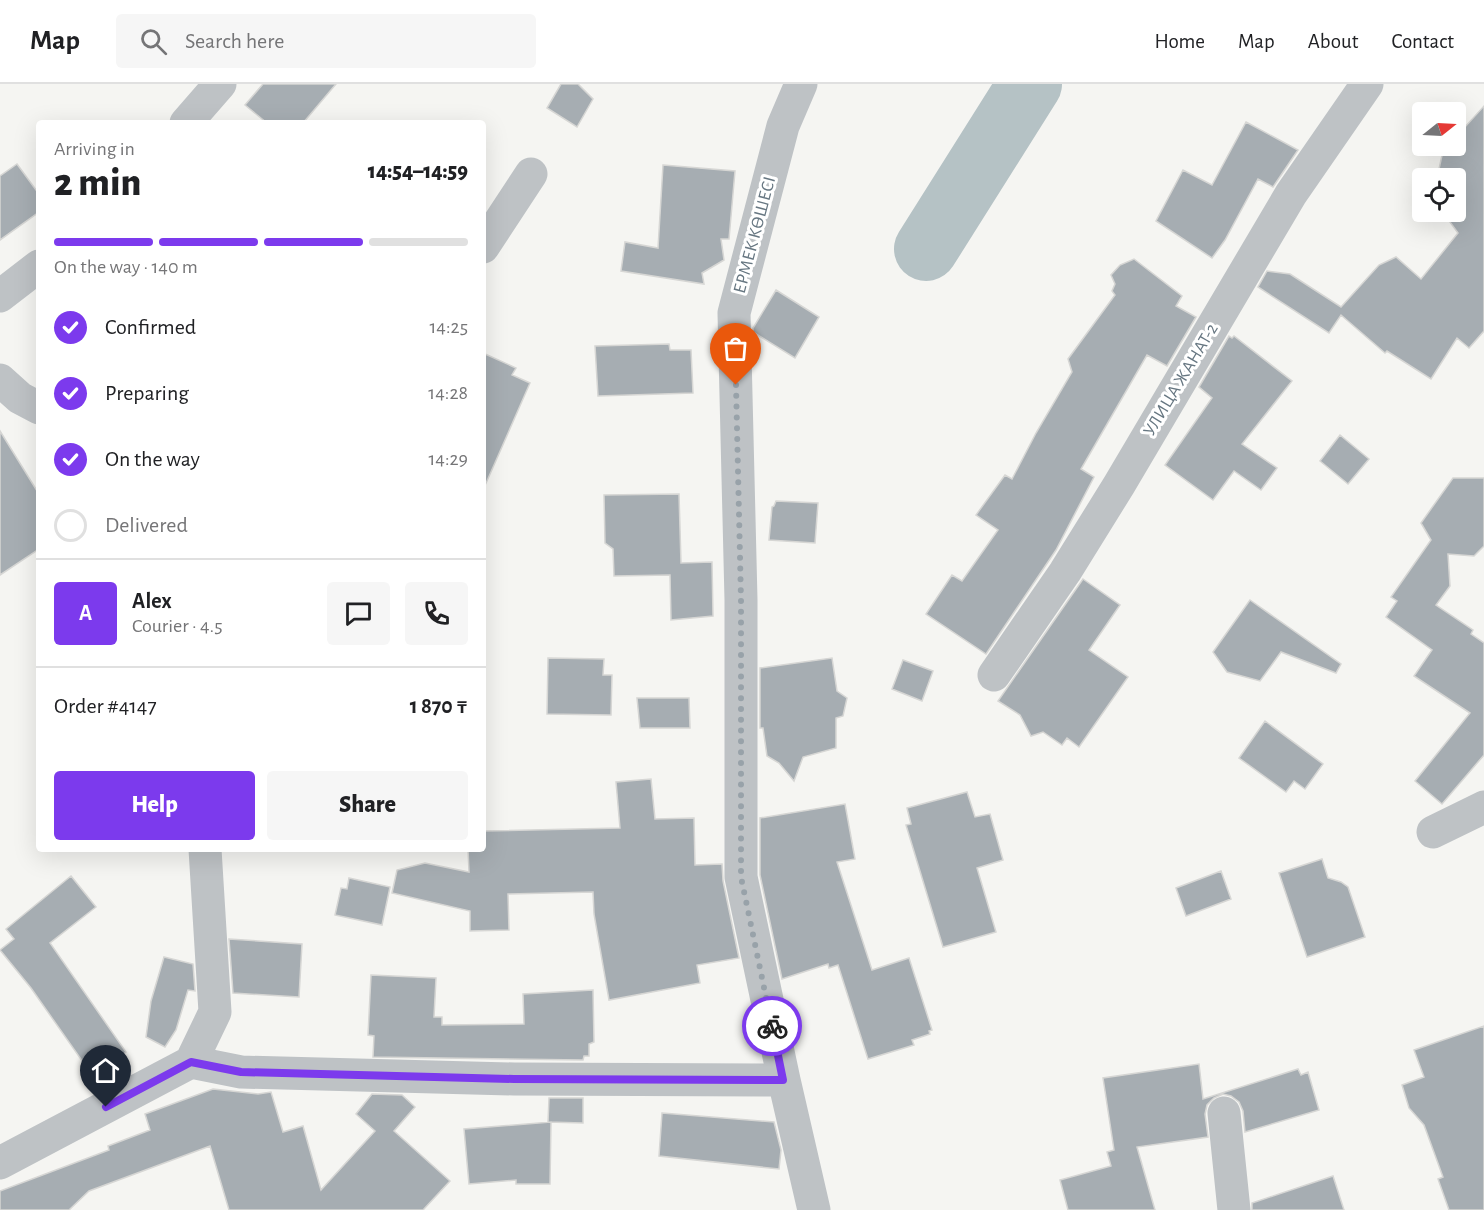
<!DOCTYPE html>
<meta charset="utf-8">
<style>
body{margin:0;font-family:"Alegreya Sans",sans-serif;background:#f6f6f6;color:#202124;height:100vh;display:flex;flex-direction:column;font-size:22px;white-space:nowrap}
*{box-sizing:border-box;margin:0}
p{font-size:20px;color:#757577}
.icon{flex:none;width:33px;height:33px;fill:none;stroke:currentColor;stroke-width:2;stroke-linecap:round;stroke-linejoin:round}
.map{position:relative;flex:1;overflow:hidden}
.details{position:absolute;left:36px;top:36px;width:450px;height:732px;display:flex;flex-direction:column;background:#fff;border-radius:6px;box-shadow:0 6px 24px #0002}
.details>*{flex:none}
.needle{width:39px;rotate:72deg}
.buttons{position:absolute;left:1412px;top:18px;display:grid;gap:12px}
.buttons a{display:grid;place-items:center;width:54px;height:54px;border-radius:6px;background:#fff;box-shadow:0 6px 24px #0002;font-size:30px}
.pin{position:absolute;display:grid;place-items:center;width:51px;height:51px;color:#fff;margin:-62px -26px;border-radius:50% 50% 50% 0;rotate:-45deg;box-shadow:0 0 6px #0007}
.pin .icon{rotate:45deg}
.courier{position:absolute;display:grid;place-items:center;width:60px;height:60px;margin:-30px;border:4px solid #7c3aed;border-radius:50%;background:#fff;color:#222;box-shadow:0 2px 8px #0007}
.overview em{font-style:normal;font-weight:800}
.overview div{display:flex;flex-direction:column-reverse}
.overview{display:flex;align-items:center;justify-content:space-between;height:102px;padding:0 18px}
h1{font-size:39px;font-weight:800;line-height:45px}
.bar{display:grid;grid-template-columns:repeat(4,1fr);gap:9px 6px;align-content:center;height:72px;padding:0 18px}
.bar i{height:8px;border-radius:4px;background:#e0e0e0}
.bar .selected{background:#7c3aed}
.bar p{grid-column:span 4}
.line{display:flex;align-items:center;gap:15px;padding:0 18px;border-top:2px solid #e0e0e0}
.line div{flex:1}
.round{display:grid;place-items:center;flex:none;width:63px;height:63px;border-radius:6px;background:#f6f6f6}
ol{padding:0 18px;list-style:none}
li{display:flex;align-items:center;gap:18px;height:66px}
li p{margin-inline-start:auto}
li .icon{padding:6px;border-radius:50%;background:#7c3aed;color:#fff;stroke-width:4}
li:last-child{color:#757577}
li i{width:33px;height:33px;border:3px solid #e0e0e0;border-radius:50%}
.action{display:flex;gap:12px;margin-top:auto;padding:12px 18px}
.action a{flex:1;height:69px;border-radius:6px;background:#7c3aed;color:#fff;font-size:24px;font-weight:800;line-height:69px;text-align:center}
.action a+a{background:#f6f6f6;color:#202124}
header{display:flex;align-items:center;gap:36px;box-sizing:border-box;height:84px;padding:0 30px;background:#fff;border-bottom:2px solid #e0e0e0}
header strong{font-size:28px}
nav{display:flex;gap:33px;margin-inline-start:auto;font-size:21px}
.search{width:420px;height:54px;background:#f6f6f6;display:flex;align-items:center;gap:15px;box-sizing:border-box;padding:0 21px;border-radius:6px;color:#757577;font-size:22px}
.map>svg:first-child{display:block}
.lines{fill:none;stroke-linecap:round;stroke-linejoin:round}
.river{stroke:#b5c2c5;stroke-width:64}
.building{fill:#a6adb2;stroke:#d6d6d4;stroke-width:1.5}
.minor{stroke:#bec2c5;stroke-width:33}
.done{stroke:#98a2a9;stroke-width:6;stroke-dasharray:0 10.8}
.route{stroke:#7c3aed;stroke-width:8}
.labels{text-anchor:middle;dominant-baseline:central;stroke-width:6;stroke-linejoin:round;paint-order:stroke}
.street-label{font-size:18px;fill:#667681;stroke:#fff}
</style>
<header>
<strong>Map</strong>
<div class="search"><svg class="icon" aria-label="search" viewBox="0 0 24 24"><circle cx="10" cy="10" r="6"/><path d="M15 15l6 6"/></svg>Search here</div>
<nav><a>Home</a><a>Map</a><a>About</a><a>Contact</a></nav>
</header>
<div class="map">
<svg width="1484" height="1126" viewBox="0 0 1484 1126">
<rect width="100%" height="100%" fill="#f5f5f2"/>
<g class="lines">
<!-- river -->
<path class="river" d="M926 165 1030 0"/>
</g>
<!-- building -->
<path class="building" d="M263 0H336L303 39H267L245 21Z
M561 0H578L593 15 577 43 547 24Z
M1484 22V247L1469 264 1457 254 1431 295 1387 267 1385 269 1341 231 1329 249 1258 203 1267 187 1290 190 1341 223 1379 181 1396 173 1421 195 1458 149 1447 134 1455 128V94H1442L1439 85 1444 62H1455V54Z
M1246 38 1298 66 1273 103 1258 95 1225 156 1212 174 1156 137 1183 86 1212 101Z
M17 80 39 110V128L0 156V92Z
M663 81 735 87 729 155H721L724 176 702 189 704 200 621 187 625 158 658 164Z
M1134 175 1182 212 1176 222 1196 233 1167 282 1147 271 1081 385 1094 393 1056 466 986 570 926 530 952 491 962 497 998 446 976 431 1005 391 1012 395 1036 349 1072 288 1068 275 1115 211 1112 207 1115 200 1111 191 1120 181Z
M776 206 819 233 795 274 753 248V244Z
M1229 252 1232 254 1234 252 1292 297 1242 360 1277 384 1261 406 1234 387 1213 416 1165 381 1212 314 1199 303Z
M669 260 670 266H691L693 309 598 312 595 262Z
M483 269 516 284 512 291 530 299 483 406Z
M0 347 39 410V465L0 491Z
M1340 351 1369 375 1348 400 1320 377Z
M1453 394H1484V462L1474 472 1448 470 1450 502 1436 521 1473 546 1471 550 1484 559V671L1442 720 1415 697 1470 629 1414 592 1432 566 1386 533 1397 517 1391 513 1431 456 1421 439Z
M679 410 681 479 712 478 713 532 671 536 670 491 614 492 613 465 605 459 604 411Z
M776 417 818 419 815 459 769 456 772 423 774 422Z
M1083 495 1120 521 1089 566 1128 593 1079 663 1067 654 1062 661 1043 648 1031 652 1020 631 998 617Z
M1250 516 1341 580 1336 589 1281 568 1260 597 1227 588 1213 568Z
M548 574 604 575 603 591H612L611 631 547 630Z
M832 574 837 607 847 614 843 632 836 634V664L803 673 794 697 779 679 767 672 763 644H760V584Z
M903 576 933 587 922 617 892 605Z
M637 614H689L690 644H640Z
M1265 637 1323 680 1305 705 1294 697 1286 708 1239 674Z
M651 695 655 735 694 734 695 781 722 780 723 797 739 874 697 881 700 899 609 916 594 830 593 808 508 810 509 846 470 847V827L392 809 397 786 425 779 469 788 468 765H483V747L620 744 616 698Z
M967 708 975 733 990 730 1003 776 977 784 996 848 943 863 906 741 911 740 907 724Z
M845 720 855 775 837 778 872 886 909 874 932 946 929 947 930 950 912 956 914 961 868 975 838 881 829 884 828 880 782 895 760 791V734Z
M1322 775 1328 794 1341 798 1348 803 1365 853 1307 873 1279 789Z
M1221 787 1231 815 1186 832 1176 804Z
M71 792 96 823 50 859 126 968 92 991 31 904 0 866 14 855 6 845Z
M349 794 390 803 382 841 335 831 341 804 347 805Z
M229 855 302 860 299 913 233 909Z
M164 873 193 880 195 907 188 906 176 946 165 963 146 953 151 917Z
M371 891 436 894 434 933H442V941L524 940 523 910 593 906 594 958 589 960V972H584L583 976 373 973 374 952 368 951Z
M1484 942V1126H1449L1438 1095 1443 1093 1424 1041 1409 1024 1402 1001 1424 993 1414 966Z
M1199 980 1203 1015 1298 985 1301 991 1308 988 1319 1026 1245 1048 1243 1027 1239 1018 1231 1012 1223 1010 1214 1014 1207 1021 1205 1030 1208 1053 1137 1063 1155 1126H1068L1060 1096 1111 1082 1107 1068 1114 1066 1103 994Z
M213 1005 258 1010 271 1008 283 1048 303 1042 321 1106 375 1047 356 1030 372 1010 402 1011 415 1023 394 1047 450 1097 423 1126H229L210 1062 89 1107 69 1126H0V1107L109 1066 108 1062 150 1046 145 1030Z
M549 1014H583V1039L548 1038Z
M662 1029 774 1038 781 1066 779 1085 659 1072Z
M551 1038 550 1100H516V1096L469 1100 464 1045Z
M1333 1092 1344 1126H1252V1119Z"/>
<g class="lines">
<!-- minor -->
<path class="minor" d="M801 0 783 42 734 229 741 516V793L784 996 814 1126
M186 39 220 0
M483 163 531 90
M0 212 39 182
M0 296 20 314 39 324
M994 591 1065 488 1119 401 1291 110 1367 0
M1433 748 1484 723
M191 978 241 988 514 995 784 996
M1224 1029 1234 1126
M0 1079 191 978 215 928 205 765"/>
</g>
<g class="lines">
<!-- done -->
<path class="done" d="M736 301 741 516V793L772 942"/>
<!-- route -->
<path class="route" d="M106 1023 191 978 241 988 514 995 783 996 772 942"/>
</g>
<g class="labels">
<!-- street labels -->
<g class="street-label">
<text transform="translate(755 151) rotate(-75)">ЕРМЕК КӨШЕСІ</text>
<text transform="translate(1181 296) rotate(-59)">УЛИЦА ЖАНАТ-2</text>
</g>
</g>
</svg>
<div class="buttons">
<a><svg class="needle" viewBox="-14 -14 28 28"><path d="M0-13l5 13h-10z" fill="#e53935"/><path d="M0 13l5-13h-10z" fill="#757577"/></svg></a>
<a><svg class="icon" aria-label="locate" viewBox="0 0 24 24"><circle cx="12" cy="12" r="6"/><path d="M12 2v4M12 18v4M2 12h4M18 12h4"/></svg></a>
</div>
<div class="pin" style="left:736px;top:301px;background:#ea580c"><svg class="icon" aria-label="bag" viewBox="0 0 24 24"><path d="M5 8h14l-1 12H6zM9 8a3 3 0 0 1 6 0"/></svg></div>
<div class="pin" style="left:106px;top:1023px;background:#1f2937"><svg class="icon" aria-label="home" viewBox="0 0 24 24"><path d="M3 11l9-7 9 7M6 9v11h12V9"/></svg></div>
<div class="courier" style="left:772px;top:942px"><svg class="icon" aria-label="bike" viewBox="0 0 24 24"><circle cx="6" cy="16" r="4"/><circle cx="18" cy="16" r="4"/><path d="M6 16l4-8h5l3 8M10 8l3 8H6M13 5h3"/></svg></div>
<section class="details">
<div class="overview"><div><h1>2 min</h1><p>Arriving in</p></div><em>14:54–14:59</em></div>
<div class="bar"><i class="selected"></i><i class="selected"></i><i class="selected"></i><i></i><p>On the way · 140 m</p></div>
<ol>
<li><svg class="icon" aria-label="check" viewBox="0 0 24 24"><path d="M5 12l5 5 9-10"/></svg>Confirmed<p>14:25</p></li>
<li><svg class="icon" aria-label="check" viewBox="0 0 24 24"><path d="M5 12l5 5 9-10"/></svg>Preparing<p>14:28</p></li>
<li><svg class="icon" aria-label="check" viewBox="0 0 24 24"><path d="M5 12l5 5 9-10"/></svg>On the way<p>14:29</p></li>
<li><i></i>Delivered</li>
</ol>
<div class="line" style="height:108px"><b class="round" style="background:#7c3aed;color:#fff">A</b><div><b>Alex</b><p>Courier · 4.5</p></div><a class="round"><svg class="icon" aria-label="chat" viewBox="0 0 24 24"><path d="M4 5h16v11H9l-5 4z"/></svg></a><a class="round"><svg class="icon" aria-label="phone" viewBox="0 0 24 24"><path d="M5 4h4l2 5-3 2q2 4 5 5l2-3 5 2v4C11 20 4 13 5 4z"/></svg></a></div>
<div class="line" style="height:78px"><div>Order #4147</div><b>1 870 ₸</b></div>
<div class="action"><a>Help</a><a>Share</a></div>
</section>
</div>
